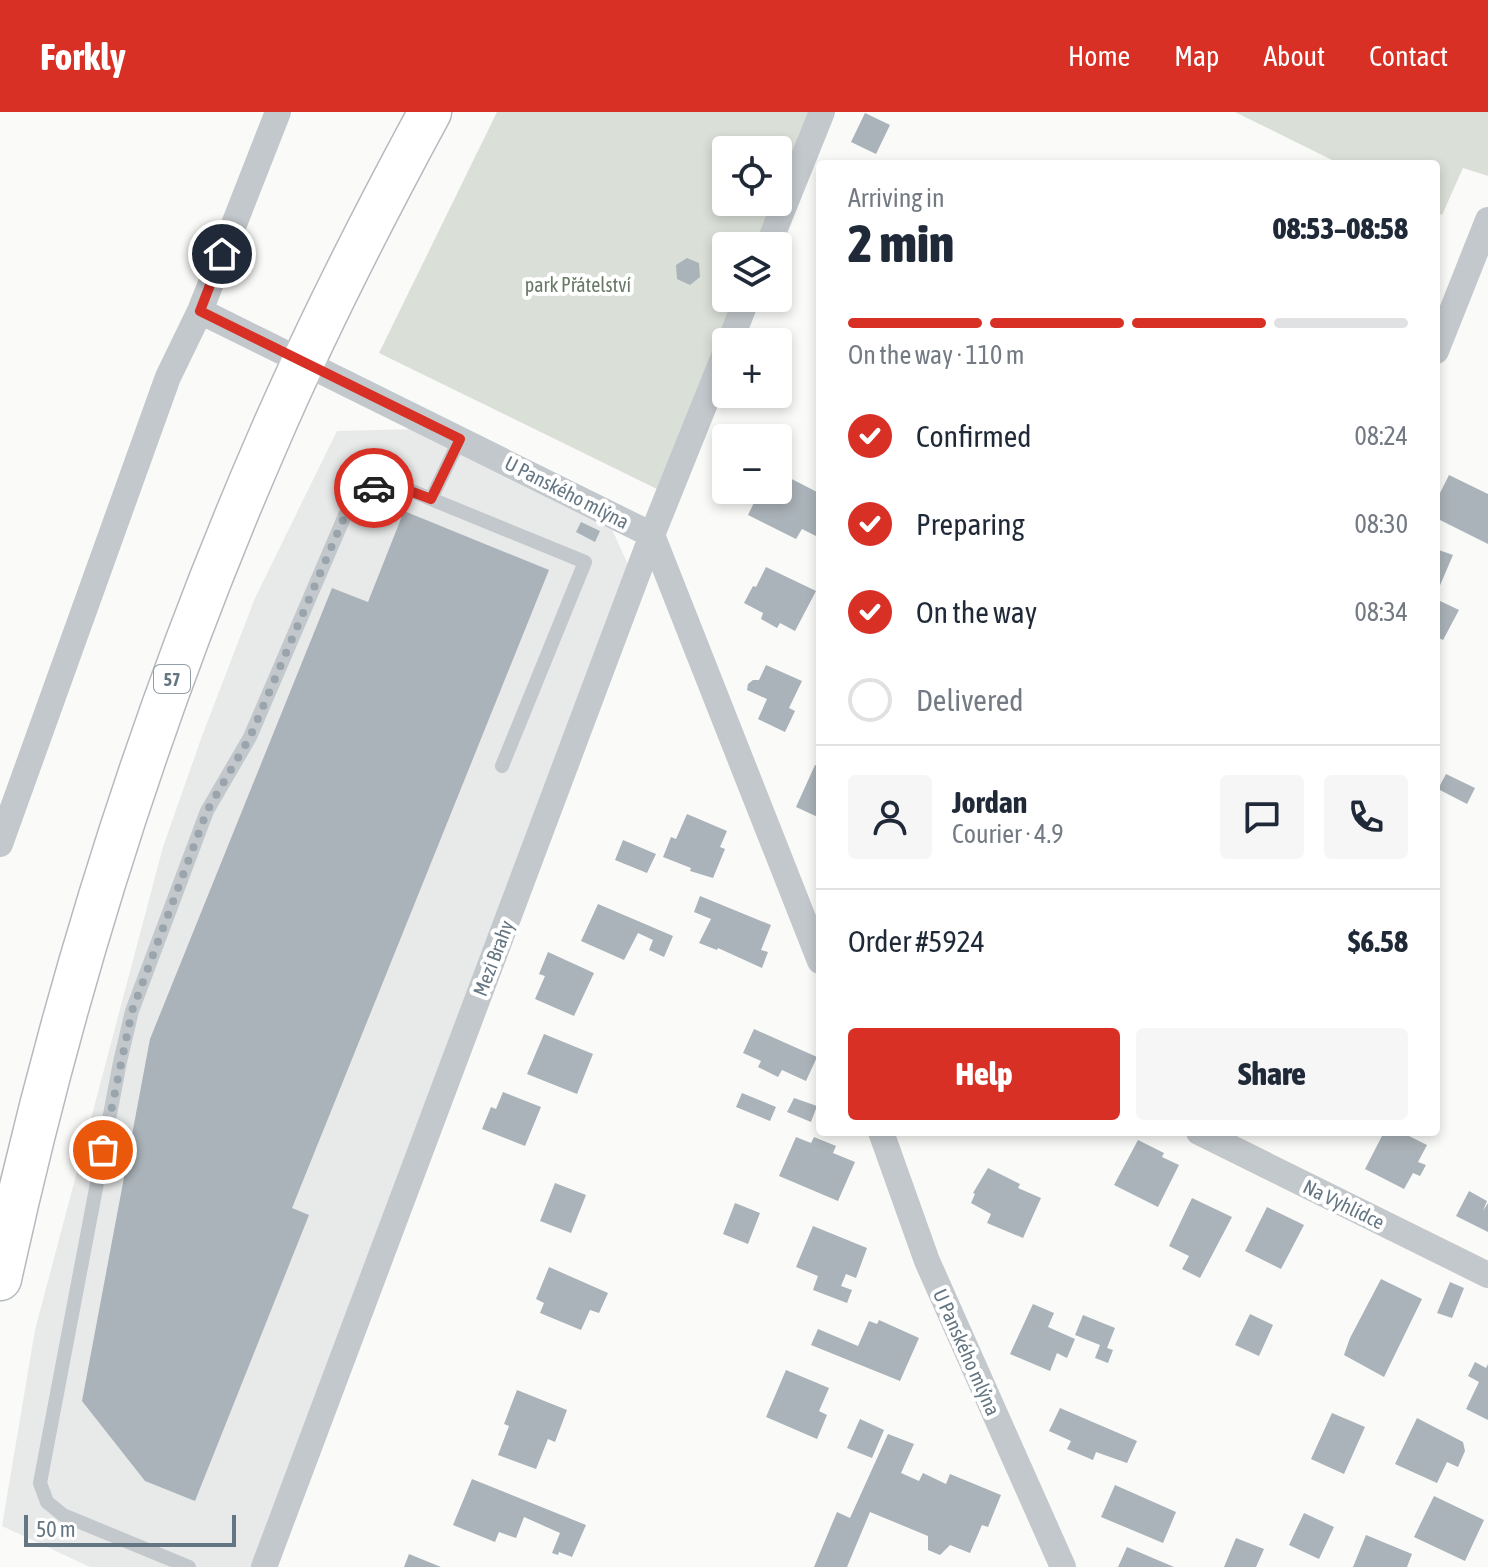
<!DOCTYPE html>
<meta charset="utf-8">
<style>
body{margin:0;font-family:"Asap Condensed",sans-serif;background:#f6f6f7;color:#1f2937;height:100vh;display:flex;flex-direction:column;font-size:30px;white-space:nowrap}
*{box-sizing:border-box;margin:0}
p{font-size:26px;color:#747a83}
.icon{flex:none;width:44px;height:44px;fill:none;stroke:currentColor;stroke-width:2;stroke-linecap:round;stroke-linejoin:round}
.map{position:relative;flex:1;overflow:hidden}
.details{position:absolute;left:816px;top:48px;width:624px;height:976px;display:flex;flex-direction:column;background:#fff;border-radius:8px;box-shadow:0 4px 12px #0003}
.details>*{flex:none}
.fabs{position:absolute;left:712px;top:24px;display:grid;gap:16px}
.fabs a{display:grid;place-items:center;width:80px;height:80px;border-radius:8px;background:#fff;box-shadow:0 4px 12px #0003;font-size:40px}
.scale{position:absolute;left:24px;bottom:20px;width:212px;box-sizing:border-box;padding-left:8px;border:4px solid #657683;border-top:0;font-size:22px;line-height:28px;white-space:nowrap;color:#657683;-webkit-text-stroke:6px #fff;paint-order:stroke}
.pin{position:absolute;display:grid;place-items:center;width:68px;height:68px;color:#fff;margin:-34px;border:4px solid #fff;border-radius:50%;box-shadow:0 2px 8px #0007}
.courier{position:absolute;display:grid;place-items:center;width:80px;height:80px;margin:-40px;border:6px solid #d93025;border-radius:50%;background:#fff;color:#222;box-shadow:0 2px 10px #0007}
.overview em{font-style:normal;font-weight:800}
.overview div{display:flex;flex-direction:column-reverse}
.overview{display:flex;align-items:center;justify-content:space-between;height:136px;padding:0 32px}
h1{font-size:52px;font-weight:800;line-height:60px}
.bar{display:grid;grid-template-columns:repeat(4,1fr);gap:12px 8px;align-content:center;height:96px;padding:0 32px}
.bar i{height:10px;border-radius:6px;background:#e0e1e3}
.bar .current{background:#d93025}
.bar p{grid-column:span 4}
.line{display:flex;align-items:center;gap:20px;padding:0 32px;border-top:2px solid #e0e1e3}
.line div{flex:1}
.round{display:grid;place-items:center;flex:none;width:84px;height:84px;border-radius:8px;background:#f6f6f7}
ol{padding:0 32px;list-style:none}
li{display:flex;align-items:center;gap:24px;height:88px}
li p{margin-inline-start:auto}
li .icon{padding:8px;border-radius:50%;background:#d93025;color:#fff;stroke-width:4}
li:last-child{color:#747a83}
li i{width:44px;height:44px;border:4px solid #e0e1e3;border-radius:50%}
.primary-button{display:flex;gap:16px;margin-top:auto;padding:16px 32px}
.primary-button a{flex:1;height:92px;border-radius:8px;background:#d93025;color:#fff;font-size:32px;font-weight:800;line-height:92px;text-align:center}
.primary-button a+a{background:#f6f6f7;color:#1f2937}
header{display:flex;align-items:center;gap:48px;box-sizing:border-box;height:112px;padding:0 40px;background:#d93025;color:#fff}
header strong{font-size:38px}
nav{display:flex;gap:44px;margin-inline-start:auto;font-size:28px}
.map>svg:first-child{display:block}
.built{fill:#e8e9e9}
.green{fill:#dadfd7}
.building{fill:#aab3b9}
.lines{fill:none;stroke-linecap:round;stroke-linejoin:round}
.primary-casing{stroke:#b5babe;stroke-width:45}
.service{stroke:#c3c8cc;stroke-width:14}
.minor{stroke:#c3c8cc;stroke-width:26}
.primary{stroke:#fff;stroke-width:42}
.done{stroke:#99a4ac;stroke-width:8;stroke-dasharray:0 14.4}
.route{stroke:#d93025;stroke-width:10}
.labels{text-anchor:middle;dominant-baseline:central;stroke-width:8;stroke-linejoin:round;paint-order:stroke}
.shield{fill:#fff;stroke:#939fa8;stroke-width:2}
.shield-label{font-size:18px;font-weight:bold;fill:#657683}
.park-label{font-size:20px;fill:#687a64;stroke:#fff}
.street-label{font-size:20px;fill:#657683;stroke:#fff}
</style>
<header>
<strong>Forkly</strong>
<nav><a>Home</a><a>Map</a><a>About</a><a>Contact</a></nav>
</header>
<div class="map">
<svg width="1488" height="1455" viewBox="0 0 1488 1455">
<rect width="100%" height="100%" fill="#fafaf8"/>
<!-- built -->
<path class="built" d="M417 317 612 417 629 455 256 1455H90L2 1414 35 1218 163 735 202 624 255 486 337 319Z"/>
<!-- green -->
<path class="green" d="M497 0H810L778 79V38H726V90H774L756 134H726V186H735L659 378 379 241Z
M1235 0H1488V64L1463 56 1442 103 1436 100V52H1340Z"/>
<!-- building -->
<path class="building" d="M865 1 890 13 876 42 851 30Z
M687 146 699 151 700 165 690 173 677 167 676 153Z
M778 360 817 380 820 374V426L802 417 796 427 748 403 760 378H778Z
M1449 363 1488 382V432L1436 406V389Z
M404 399 549 458 292 1096 309 1103 195 1389 145 1369 82 1289 150 927 332 476 368 490Z
M581 410 600 419 595 430 576 420Z
M1436 437 1453 443 1438 478 1436 477Z
M766 455 816 479 795 519 780 511 777 516 761 507 763 501 744 491 753 474 756 475Z
M1436 487 1459 498 1443 528 1436 525Z
M766 553 802 569 789 596 795 599 785 620 758 607 767 587 747 578 748 572 753 568H759Z
M815 653 820 655V706L796 695Z
M1446 662 1475 676 1467 692 1438 677Z
M687 702 727 719 720 735 725 737 713 766 690 759 691 756 663 745 671 725 676 727Z
M623 728 656 742 647 761 615 748Z
M700 784 771 813 761 838 768 840 762 856 718 836 717 838 699 831 711 807 694 800Z
M598 792 673 824 664 845 649 838 653 828 638 821 624 848 581 829Z
M548 840 594 861 574 904 535 887 545 864 539 862Z
M754 917 817 945 806 969 782 958 778 965 758 955 761 949 743 941Z
M544 922 593 942 577 982 527 962Z
M503 980 541 995 525 1034 482 1017 491 995 496 997Z
M742 981 776 995 770 1009 736 995Z
M794 986 817 994 811 1010 787 1000Z
M1384 1020H1401L1427 1033 1418 1050 1426 1053 1420 1064 1413 1061 1404 1077 1365 1057Z
M796 1025 811 1031 814 1025 836 1034 833 1041 855 1050 838 1089 779 1064Z
M1138 1028 1164 1041 1162 1045 1179 1053 1158 1095 1114 1073Z
M988 1056 1020 1072 1018 1076 1041 1086 1023 1126 987 1111 991 1102 971 1091 975 1082 973 1081Z
M555 1071 586 1083 571 1121 540 1109Z
M1469 1079 1487 1089 1483 1099 1488 1091V1120L1456 1104Z
M1192 1086 1232 1105 1200 1166 1182 1157 1189 1144 1169 1134Z
M735 1091 760 1101 748 1132 723 1122Z
M1267 1095 1304 1113 1281 1157 1245 1139Z
M813 1114 867 1136 856 1166 846 1162 841 1174 852 1178 847 1191 813 1178 818 1164 796 1155Z
M549 1155 608 1181 599 1201 590 1198 581 1218 540 1201 544 1191 536 1187Z
M1381 1167 1422 1187 1384 1265 1344 1243 1350 1226Z
M1450 1170 1464 1176 1452 1206 1437 1201Z
M1033 1192 1054 1201 1048 1215 1075 1227 1067 1246 1057 1241 1050 1259 1010 1242Z
M1250 1202 1273 1213 1259 1244 1235 1233Z
M1083 1203 1115 1216 1107 1236 1113 1238 1108 1251 1095 1246 1100 1233 1075 1223Z
M879 1208 919 1226 900 1269 811 1233 818 1217 858 1234 869 1209 877 1212Z
M1475 1250 1486 1256 1488 1252V1308L1466 1297 1479 1270 1468 1264Z
M786 1258 829 1276 819 1299 827 1303 817 1327 766 1305Z
M517 1278 567 1298 555 1330 548 1327 536 1357 498 1343 509 1314 504 1312Z
M1060 1296 1137 1329 1127 1351 1096 1340 1093 1348 1067 1337 1071 1329 1049 1319Z
M1332 1301 1365 1315 1344 1362 1311 1347Z
M1417 1306 1463 1330 1465 1339 1458 1355 1447 1350 1437 1371 1395 1352Z
M860 1307 884 1318 872 1346 847 1336Z
M888 1322 914 1332 901 1361 919 1369 923 1361 946 1372 950 1362 1001 1383 988 1415 982 1413 970 1441 950 1433 940 1443 928 1438V1424L870 1400 847 1455H814L837 1400 850 1406Z
M472 1367 586 1413 572 1445 559 1440 558 1443 552 1441 560 1421 524 1405 516 1426 499 1420 495 1430 453 1413Z
M1115 1373 1176 1400 1163 1431 1101 1405Z
M1434 1384 1484 1408 1465 1449 1414 1425Z
M1304 1401 1334 1415 1319 1447 1289 1433Z
M1366 1423 1412 1442 1407 1455H1353Z
M1236 1426 1264 1437 1256 1455H1224Z
M1127 1435 1174 1455H1118Z
M409 1442 441 1455H404Z"/>
<g class="lines">
<!-- primary casing -->
<g class="primary-casing">
<path id="primary" d="M0 1167C63 878 151 597 269 326 317 215 372 107 430 0"/>
</g>
<!-- service -->
<path class="service" d="M460 327 431 387 585 450 502 654
M189 1455 63 1403 47 1390 40 1371 120 950 132 899 207 699 250 625 346 401C374 363 392 370 431 387"/>
<!-- minor -->
<path class="minor" d="M768 134 822 0
M200 199 652 423 820 849
M730 230 747 186
M1436 239 1488 108
M0 732 168 265 200 199 278 0
M881 1020 927 1149 1063 1455
M1199 1020 1488 1163
M264 1455 652 423 726 239"/>
<!-- primary -->
<use href="#primary" class="primary"/>
</g>
<g class="lines">
<!-- done -->
<path class="done" d="M103 1038 132 899 207 699 250 625 346 401 357 386 374 376"/>
<!-- route -->
<path class="route" d="M222 142 200 199 460 327 431 387 394 373 374 376"/>
</g>
<g class="labels">
<!-- shield labels -->
<rect class="shield" x="154" y="553" width="36" height="28" rx="6"/>
<g class="shield-label">
<text x="172" y="567">57</text>
</g>
<!-- park labels -->
<g class="park-label">
<text x="578" y="172">park Přátelství</text>
</g>
<!-- street labels -->
<g class="street-label">
<text transform="translate(567 380) rotate(27)">U Panského mlýna</text>
<text transform="translate(493 846) rotate(-69)">Mezi Brahy</text>
<text transform="translate(1344 1092) rotate(26)">Na Vyhlídce</text>
<text transform="translate(967 1240) rotate(66)">U Panského mlýna</text>
</g>
</g>
</svg>
<div class="fabs">
<a><svg class="icon" aria-label="locate" viewBox="0 0 24 24"><circle cx="12" cy="12" r="6"/><path d="M12 2v4M12 18v4M2 12h4M18 12h4"/></svg></a>
<a><svg class="icon" aria-label="layers" viewBox="0 0 24 24"><path d="M12 4l9 5-9 5-9-5zM3 14l9 5 9-5"/></svg></a>
<a>+</a>
<a>−</a>
</div>
<div class="scale">50 m</div>
<div class="pin" style="left:103px;top:1038px;background:#ea580c"><svg class="icon" aria-label="bag" viewBox="0 0 24 24"><path d="M5 8h14l-1 12H6zM9 8a3 3 0 0 1 6 0"/></svg></div>
<div class="pin" style="left:222px;top:142px;background:#1f2937"><svg class="icon" aria-label="home" viewBox="0 0 24 24"><path d="M3 11l9-7 9 7M6 9v11h12V9"/></svg></div>
<div class="courier" style="left:374px;top:376px"><svg class="icon" aria-label="car" viewBox="0 0 24 24"><path d="M5 17H2v-5l4-1 3-4h7l3 4 3 1v5h-3M9 17h6M6 11h13"/><circle cx="7" cy="17" r="2"/><circle cx="17" cy="17" r="2"/></svg></div>
<section class="details">
<div class="overview"><div><h1>2 min</h1><p>Arriving in</p></div><em>08:53–08:58</em></div>
<div class="bar"><i class="current"></i><i class="current"></i><i class="current"></i><i></i><p>On the way · 110 m</p></div>
<ol>
<li><svg class="icon" aria-label="check" viewBox="0 0 24 24"><path d="M5 12l5 5 9-10"/></svg>Confirmed<p>08:24</p></li>
<li><svg class="icon" aria-label="check" viewBox="0 0 24 24"><path d="M5 12l5 5 9-10"/></svg>Preparing<p>08:30</p></li>
<li><svg class="icon" aria-label="check" viewBox="0 0 24 24"><path d="M5 12l5 5 9-10"/></svg>On the way<p>08:34</p></li>
<li><i></i>Delivered</li>
</ol>
<div class="line" style="height:144px"><a class="round"><svg class="icon" aria-label="person" viewBox="0 0 24 24"><circle cx="12" cy="8" r="4"/><path d="M4 21q1-7 8-7t8 7"/></svg></a><div><b>Jordan</b><p>Courier · 4.9</p></div><a class="round"><svg class="icon" aria-label="chat" viewBox="0 0 24 24"><path d="M4 5h16v11H9l-5 4z"/></svg></a><a class="round"><svg class="icon" aria-label="phone" viewBox="0 0 24 24"><path d="M5 4h4l2 5-3 2q2 4 5 5l2-3 5 2v4C11 20 4 13 5 4z"/></svg></a></div>
<div class="line" style="height:104px"><div>Order #5924</div><b>$6.58</b></div>
<div class="primary-button"><a>Help</a><a>Share</a></div>
</section>
</div>
